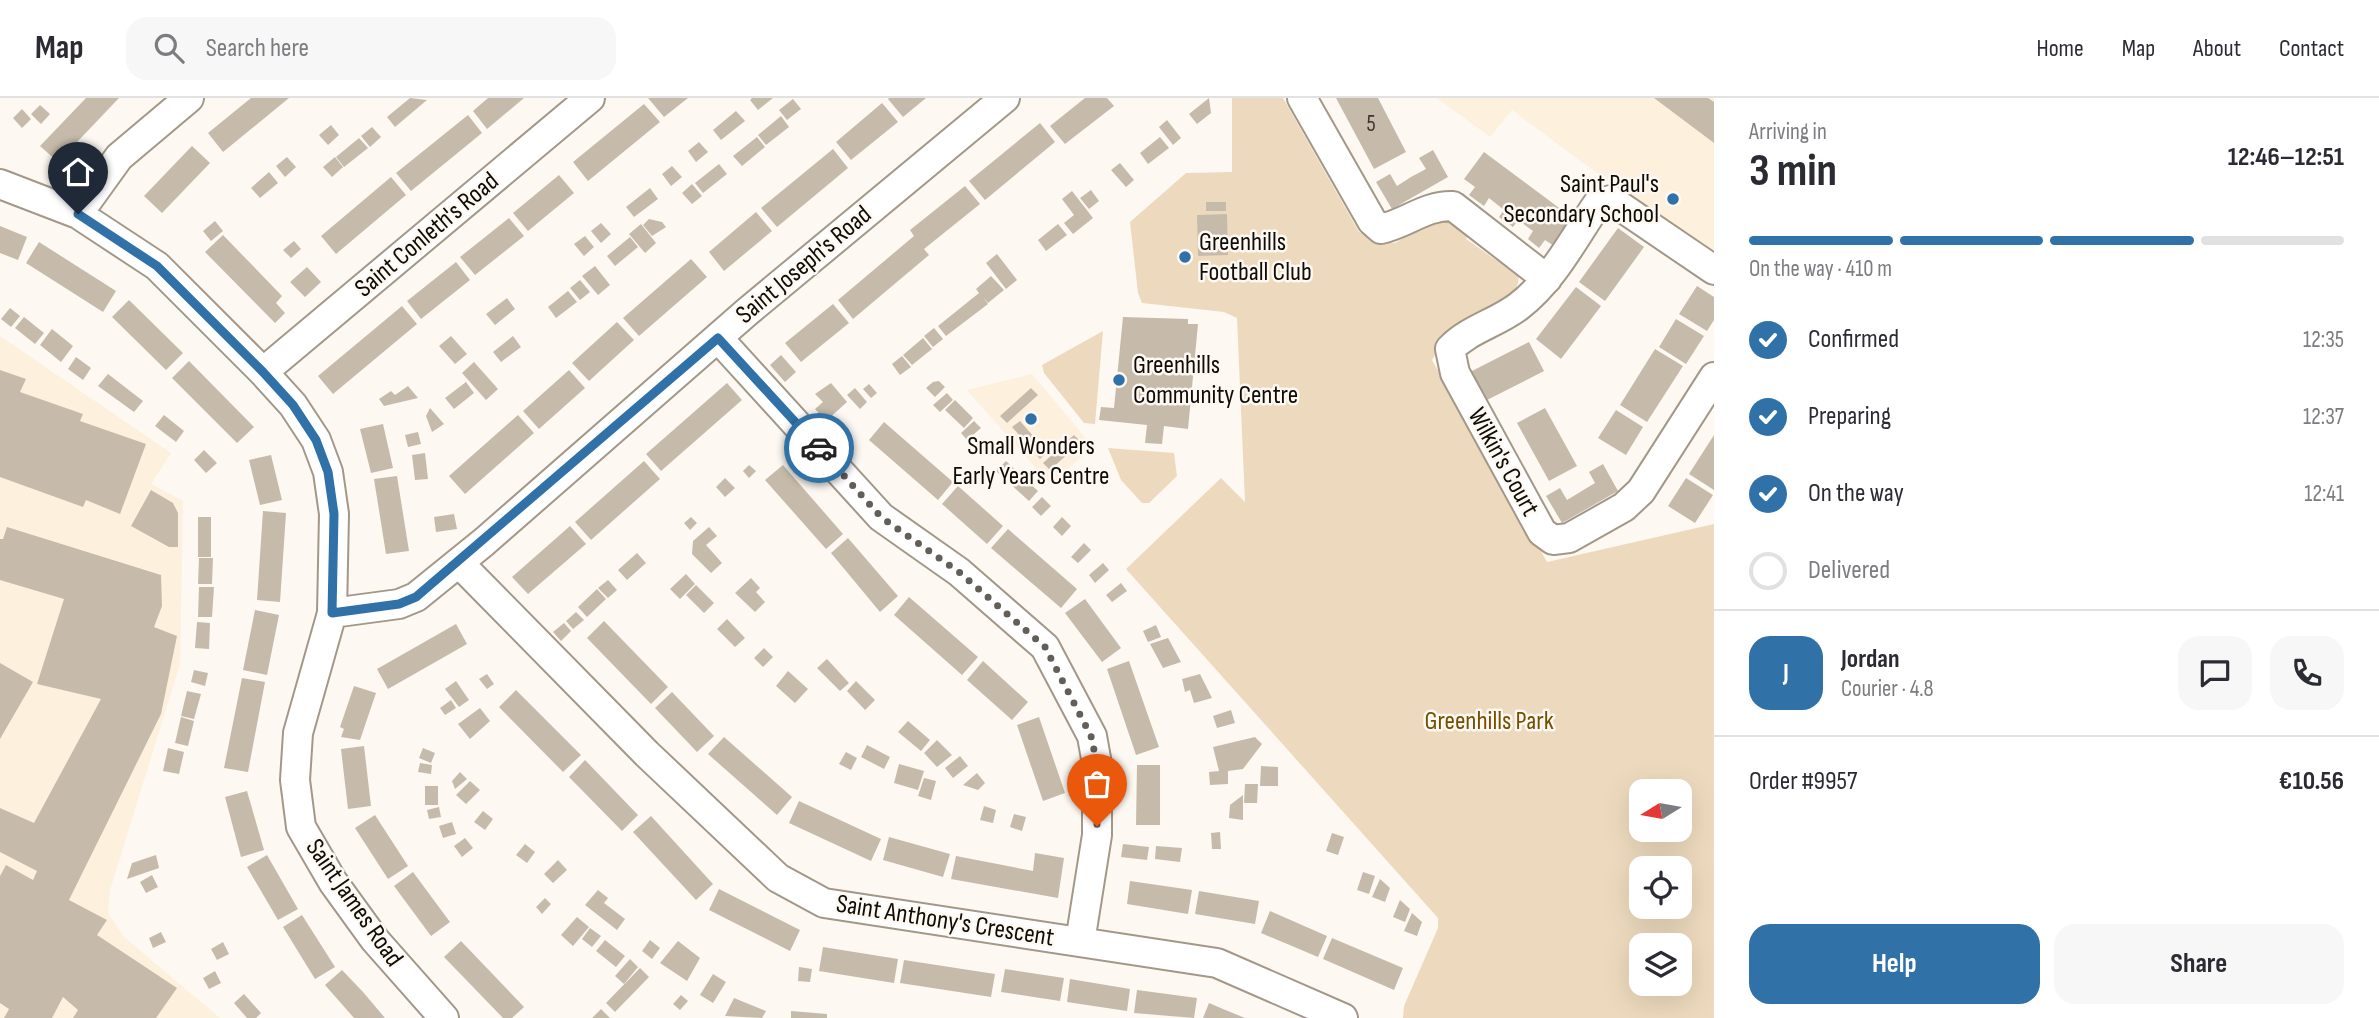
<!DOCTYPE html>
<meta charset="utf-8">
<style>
body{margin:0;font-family:"Sofia Sans Condensed",sans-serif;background:#f7f7f7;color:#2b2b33;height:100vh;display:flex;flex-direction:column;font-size:26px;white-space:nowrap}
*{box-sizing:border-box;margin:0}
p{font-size:23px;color:#7c7c81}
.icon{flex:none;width:38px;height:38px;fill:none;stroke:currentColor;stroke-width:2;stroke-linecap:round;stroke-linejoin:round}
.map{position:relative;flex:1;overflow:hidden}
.drawer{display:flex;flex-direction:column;background:#fff;width:665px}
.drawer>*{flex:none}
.needle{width:46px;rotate:259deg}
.controls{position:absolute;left:1629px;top:681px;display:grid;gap:14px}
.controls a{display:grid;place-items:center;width:63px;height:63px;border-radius:14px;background:#fff;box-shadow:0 7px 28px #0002;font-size:35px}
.pin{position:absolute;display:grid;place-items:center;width:60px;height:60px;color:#fff;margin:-72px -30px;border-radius:50% 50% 50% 0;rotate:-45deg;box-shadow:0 0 7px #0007}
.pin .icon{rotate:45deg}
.courier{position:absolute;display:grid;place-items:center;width:70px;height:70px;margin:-35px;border:5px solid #3072a8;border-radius:50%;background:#fff;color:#222;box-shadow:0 2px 9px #0007}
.headline em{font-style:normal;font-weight:700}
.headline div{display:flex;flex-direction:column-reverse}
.headline{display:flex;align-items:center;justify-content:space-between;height:119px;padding:0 35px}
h1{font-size:46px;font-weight:700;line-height:52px}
.bar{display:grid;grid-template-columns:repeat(4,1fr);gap:10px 7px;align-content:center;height:84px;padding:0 35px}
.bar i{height:9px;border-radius:5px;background:#e1e1e2}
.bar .on{background:#3072a8}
.bar p{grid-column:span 4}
.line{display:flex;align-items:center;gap:18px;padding:0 35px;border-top:2px solid #e1e1e2}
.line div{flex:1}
.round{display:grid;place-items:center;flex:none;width:74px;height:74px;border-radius:21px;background:#f7f7f7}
ol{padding:0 35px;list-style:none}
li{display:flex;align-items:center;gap:21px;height:77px}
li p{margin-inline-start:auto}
li .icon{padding:7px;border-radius:50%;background:#3072a8;color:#fff;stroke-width:4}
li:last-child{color:#7c7c81}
li i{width:38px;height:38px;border:4px solid #e1e1e2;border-radius:50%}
.cta{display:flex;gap:14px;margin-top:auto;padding:14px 35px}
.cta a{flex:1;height:80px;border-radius:21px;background:#3072a8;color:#fff;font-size:28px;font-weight:700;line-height:80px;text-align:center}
.cta a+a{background:#f7f7f7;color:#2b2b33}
header{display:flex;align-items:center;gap:42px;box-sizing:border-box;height:98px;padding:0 35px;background:#fff;border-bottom:2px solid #e1e1e2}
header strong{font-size:33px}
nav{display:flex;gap:38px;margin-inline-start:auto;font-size:24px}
.search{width:490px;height:63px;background:#f7f7f7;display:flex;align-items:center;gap:18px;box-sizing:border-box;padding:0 24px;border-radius:21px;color:#7c7c81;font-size:26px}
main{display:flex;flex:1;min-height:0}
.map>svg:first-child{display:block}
.built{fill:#fdf0dd}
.green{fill:#eddabe;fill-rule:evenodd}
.building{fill:#c6bbaa}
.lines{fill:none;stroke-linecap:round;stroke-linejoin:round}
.minor-casing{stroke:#a39888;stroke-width:32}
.minor{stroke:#fff;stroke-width:28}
.done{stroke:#625e59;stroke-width:7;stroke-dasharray:0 12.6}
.route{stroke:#3072a8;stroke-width:9}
.poi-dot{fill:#3072a8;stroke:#fdf8f2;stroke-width:2.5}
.labels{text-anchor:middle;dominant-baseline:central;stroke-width:5;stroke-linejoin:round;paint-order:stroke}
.number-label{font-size:23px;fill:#3d372f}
.poi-label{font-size:26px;fill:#0f0b06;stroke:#fdf8f2;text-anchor:start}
.street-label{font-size:26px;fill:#0f0b06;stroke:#fdf8f2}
.park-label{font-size:26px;fill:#744f00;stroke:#fdf8f2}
</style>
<header>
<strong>Map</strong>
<div class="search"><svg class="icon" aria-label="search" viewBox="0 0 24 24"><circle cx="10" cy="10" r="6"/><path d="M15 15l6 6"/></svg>Search here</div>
<nav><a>Home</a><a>Map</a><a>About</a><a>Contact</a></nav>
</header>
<main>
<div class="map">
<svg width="1714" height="920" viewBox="0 0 1714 920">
<rect width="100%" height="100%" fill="#fdf8f2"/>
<!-- built -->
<path class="built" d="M1437 0H1714V162L1512 12 1490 39Z
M0 238 171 355 151 386 183 403 180 566 110 792 108 815 124 839 220 920H0Z
M1032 276 1093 349 1050 386 967 292Z"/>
<!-- green -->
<path class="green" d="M1232 0H1283L1359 134 1383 144 1395 145 1431 124 1446 120 1469 136 1466 141 1496 162 1498 159 1518 173C1525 214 1462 216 1442 242 1438 248 1436 256 1432 262L1547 464 1714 426V920H1403L1404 908 1438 830V820L1126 471 1221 380 1245 404 1237 220 1224 214 1142 205 1138 195 1130 124 1186 75 1232 74ZM1642 693H1680V732H1642ZM1642 770H1680V808H1642ZM1642 847H1680V886H1642Z
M1103 233 1095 326 1084 325 1044 275 1042 267Z
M1108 350 1174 355 1177 378 1149 405H1142L1121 382Z"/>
<!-- building -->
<path class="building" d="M86 0H119L58 64 40 48Z
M251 0H289L223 54 208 35Z
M410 0 427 2 395 29 387 19Z
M488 0H524L487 31 473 13Z
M648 0H688L664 19Z
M752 0H773L758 12 750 2Z
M926 0 903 19 888 1 889 0Z
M1085 0H1107L1114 8 1065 46 1050 28Z
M1209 0 1211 15 1197 26 1189 16Z
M1336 0H1378L1406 54 1374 71Z
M1654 0H1708L1714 4V45Z
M793 1 801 11 787 22 779 12Z
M882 5 898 24 851 62 836 44Z
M644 6 660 24 588 83 573 64Z
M40 7 50 16 41 26 31 16Z
M22 11 31 21 22 30 13 20Z
M736 13 745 23 721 42 713 32Z
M468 17 482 35 411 93 396 75Z
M781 18 789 29 766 47 758 37Z
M1167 22 1181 40 1173 47 1159 29Z
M1040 25 1055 44 985 102 969 83Z
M331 27 339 37 328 47 319 37Z
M372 29 381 39 370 49 361 38Z
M757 39 765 49 742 68 733 58Z
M1160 39 1169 50 1148 66 1140 55Z
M359 40 368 50 344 69 336 59Z
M699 44 708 54 696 64 688 53Z
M192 48 210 65 162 115 144 98Z
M833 51 848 70 777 129 761 110Z
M1433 52 1448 79 1392 111 1376 84 1390 76 1397 88 1411 79 1426 71 1419 60Z
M1484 54 1574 121 1554 148 1545 142 1539 150 1528 141 1533 133 1518 122 1513 129 1499 119 1504 112 1489 100 1484 108 1469 97 1475 89 1464 81Z
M287 59 296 69 285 79 276 68Z
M335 59 343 69 332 79 323 69Z
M1120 65 1134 82 1126 89 1111 72Z
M719 66 727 76 703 95 695 85Z
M672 68 682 79 671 88 662 76Z
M269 74 278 85 260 100 251 90Z
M559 77 574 95 528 133 513 115Z
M391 79 406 97 336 156 321 138Z
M692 86 702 98 692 106 682 95Z
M965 88 980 106 924 151 929 157 853 221 838 202 914 138 910 132Z
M650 90 658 101 634 119 626 109Z
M1091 92 1099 103 1089 111 1080 100Z
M1072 93 1093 120 1073 136 1064 125 1074 117 1062 101Z
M1206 104H1226V113H1206Z
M756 114 772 133 724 173 709 154Z
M1227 116 1228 157 1198 158 1197 117Z
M509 120 524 138 475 177 460 159Z
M649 121 662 124 666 129 652 138 643 127Z
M215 123 223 133 211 143 203 133Z
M601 125 611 136 601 145 591 133Z
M641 126 656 145 645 155 629 136Z
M1058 126 1067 137 1046 153 1038 142Z
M0 128 27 139 18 162 0 155Z
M1618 130 1644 149 1605 203 1579 184Z
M223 137 282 198 276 205 285 215 275 225 205 154Z
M585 138 594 149 584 158 574 146Z
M630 139 638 149 615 168 607 158Z
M294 143 301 151 291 160 283 152Z
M39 144 116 193 103 214 26 165Z
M997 156 1017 182 1006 191 986 165Z
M691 161 707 179 639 238 623 220Z
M456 164 470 182 421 221 407 203Z
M595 168 610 187 598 197 582 178Z
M307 169 321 184 305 199 290 184Z
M991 178 1004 192 988 205 983 199 988 206 946 238 938 228 979 195 976 191Z
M580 182 590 194 580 202 570 190Z
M1697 188 1714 199V222L1707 233 1679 216Z
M1576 189 1601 208 1561 261 1536 241Z
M568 193 577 204 556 220 548 209Z
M507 200 515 211 495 227 486 216Z
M129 202 183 255 166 272 112 219Z
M833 206 849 225 801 264 785 245Z
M402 208 417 226 333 296 318 278Z
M10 210 20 218 11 229 1 221Z
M24 219 44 235 35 246 15 230Z
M1123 219 1188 221V226H1198L1188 331 1164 328 1162 346 1145 345 1147 327 1099 322 1101 309 1114 310Z
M1676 221 1704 238 1686 266 1659 249Z
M617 224 634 242 589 283 572 265Z
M934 230 943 241 933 249 924 238Z
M52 231 73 248 61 264 40 247Z
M451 238 467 256 455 266 439 248Z
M513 238 521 249 501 264 493 254Z
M923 240 932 251 912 267 903 257Z
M1529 244 1544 273 1485 303 1470 274Z
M1655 251 1683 268 1647 324 1620 307Z
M781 257 796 274 785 284 770 267Z
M902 258 911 269 900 277 892 266Z
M76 259 91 270 83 282 68 271Z
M189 263 254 329 237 345 172 280Z
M474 264 498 291 486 302 462 275Z
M0 272 26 281 20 294 83 316 80 323 146 346 120 416 86 402 83 409 0 379Z
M569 272 585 290 539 331 523 313Z
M108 276 143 303 134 314 98 288Z
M939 283 945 289 935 299 926 290 933 284Z
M466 284 474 295 454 311 445 300Z
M727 285 742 302 661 373 646 356Z
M831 285 847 304 826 323 815 311 823 304 815 296Z
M869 286 877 295 871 300 863 291Z
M408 288 418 300 384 308 379 301 391 293 395 297Z
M855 290 867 304 860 311 847 297Z
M1031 290 1038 297 1007 325 1000 318Z
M947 295 953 302 940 314 933 307Z
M955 302 973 320 964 330 945 312Z
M430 310 444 326 432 334 426 318Z
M1545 310 1577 368 1549 383 1517 325Z
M1616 312 1643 329 1626 357 1598 340Z
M164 317 184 333 176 344 155 328Z
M518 317 534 335 465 396 449 378Z
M974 323 981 330 967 342 961 335Z
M1020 323 1047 354 1040 361 1012 329Z
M884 324 953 384 938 402 869 342Z
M383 326 393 370 371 375 360 331Z
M418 334 421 346 408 349 405 337Z
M1074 337 1081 344 1050 372 1043 365Z
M1714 337V392L1689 376Z
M204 352 217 365 206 375 194 362Z
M425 355 428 381 415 382 412 357Z
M271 357 282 402 260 407 249 362Z
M644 363 660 381 591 442 575 424Z
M1006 363 1038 393 1029 403 996 373Z
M1603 366 1618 393 1562 425 1546 398 1560 390 1567 402 1595 385 1589 374Z
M749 367 756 373 749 380 743 373Z
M783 367 843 436 826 451 765 382Z
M397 378 409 453 386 456 374 381Z
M725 380 735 390 725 399 716 389Z
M1686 380 1713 397 1695 425 1668 408Z
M958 388 1003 428 987 446 942 406Z
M151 392 173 405 178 415V449H169L131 428Z
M1042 399 1051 408 1041 418 1032 409Z
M263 413 286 415 280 504 257 502Z
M454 416 457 431 436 434 434 419Z
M198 419H211V459H198Z
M691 419 697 425 690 432 684 425Z
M1062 419 1071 428 1062 438 1053 429Z
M570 428 586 446 528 496 512 479Z
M7 429 161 477 162 508 154 529 177 538 161 616 69 802 107 822 97 837 177 890 156 920H73L78 912 63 899 52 920H4L9 911 0 905V778L6 767 33 782 37 773 0 754V710L34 725 101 601 37 586 64 501 0 482V441H3Z
M709 429 717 438 706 447 722 465 711 475 692 456 693 443Z
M1008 431 1077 491 1061 510 991 450Z
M848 440 898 498 880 514 831 455Z
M1084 445 1091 452 1078 465 1071 459Z
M637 455 646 465 627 482 618 472Z
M199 460H213L212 486H198Z
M1103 465 1109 472 1095 485 1089 477Z
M686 476 695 486 680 501 670 491Z
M751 480 760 490 756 494 765 504 755 514 735 495Z
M608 482 617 492 608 500 598 490Z
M1121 485 1127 493 1112 504 1106 497Z
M696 487 714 505 704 515 686 497Z
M199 489H214L212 519H198Z
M597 491 606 501 587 519 578 509Z
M909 499 978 559 962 577 894 517Z
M1085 501 1121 550 1102 564 1065 515Z
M255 512 279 517 267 577 243 572Z
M576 514 584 522 573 531 566 523Z
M727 521 745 540 735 549 717 531Z
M604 523 668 589 651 606 587 540Z
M197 524 210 525 209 551 195 550Z
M564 525 571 533 561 543 553 534Z
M456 526 467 546 388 591 377 571Z
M1156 527 1161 539 1148 544 1143 533Z
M1168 540 1181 564 1163 570 1150 546Z
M764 550 773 559 763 569 754 560Z
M827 561 849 585 840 593 817 570Z
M983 563 1028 604 1012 622 967 582Z
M1129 563 1159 649 1136 657 1107 571Z
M0 565 33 584 0 641Z
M194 572 208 575 205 588 191 584Z
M788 573 808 591 795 605 776 588Z
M487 576 494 586 487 591 479 581Z
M1200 576 1212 600 1194 605 1190 592 1185 594 1182 581Z
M242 580 265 584 248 674 224 670Z
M456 583 469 602 459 609 445 591Z
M856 583 875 602 865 612 847 593Z
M354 588 376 595 360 642 341 639 344 631 340 629Z
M516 592 581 657 563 674 499 609Z
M187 593 201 596 194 621 181 618Z
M672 594 714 638 697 654 655 610Z
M451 602 456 610 445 617 440 610Z
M480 610 490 623 470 641 458 626Z
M1231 612 1235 625 1217 630 1213 618Z
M181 619 194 623 188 648 175 645Z
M1039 619 1065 695 1043 703 1017 627Z
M908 623 930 642 921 653 898 634Z
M724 639 792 699 777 717 708 656Z
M1255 639 1262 646 1243 671 1228 673V686L1210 687 1209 674 1219 673 1213 649Z
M937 642 952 657 937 669 924 655Z
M867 647 890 659 884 671 861 659Z
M364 648 371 708 348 711 341 651Z
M168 650 184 654 179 676 163 673Z
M423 650 435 655 431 665 419 660Z
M846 654 857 660 851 672 839 666Z
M960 658 968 668 953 680 945 670Z
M585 662 638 717 622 733 569 679Z
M420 665 432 667 431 676 418 674Z
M899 666 924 673 918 692 894 685Z
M1137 667H1160V727H1136Z
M1261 668 1278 669V688H1260Z
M460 674 467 681 455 691 452 683Z
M977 675 985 685 978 692 963 687Z
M924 680 936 683 931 702 918 698Z
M470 683 480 692 466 706 456 697Z
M1245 686H1258L1257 705H1244Z
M425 688H438V707H425Z
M247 693 264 752 241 759 225 699Z
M1243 697V722L1229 720 1230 707Z
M799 703 881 741 871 763 789 725Z
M984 708 996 712 993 725 980 722Z
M439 709 441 719 429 721 427 712Z
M483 713 493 721 485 732 474 724Z
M1014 716 1026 719 1022 733 1010 729Z
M375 717 408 768 388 781 355 730Z
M651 718 713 786 696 802 633 734Z
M452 724 456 736 443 740 439 728Z
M1220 734 1221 751H1212L1211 735Z
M1332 735 1344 739 1338 757 1326 753Z
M889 739 950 756 943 779 883 762Z
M465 740 473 750 462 759 454 748Z
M525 746 535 754 527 765 516 757Z
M1123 746 1149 749 1147 762 1121 759Z
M1156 748 1182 750 1180 764 1155 761Z
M1035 755 1064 760 1058 800 951 781 956 758 1033 773Z
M156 757 159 770 127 781 132 765Z
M267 757 298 811 278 822 247 769Z
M558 762 567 772 553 785 544 776Z
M413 774 450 824 431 838 394 788Z
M1363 774 1375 778 1369 796 1357 792Z
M152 777 158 789 146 795 140 784Z
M1380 781 1390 790 1385 804 1372 799Z
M1130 783 1192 792 1188 816 1127 806Z
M719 791 800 832 790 853 709 812Z
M598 792 608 800 604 805 625 821 617 832 585 807Z
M1199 793 1259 803 1255 826 1195 816Z
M545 800 551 806 542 816 536 809Z
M1400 802 1410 811 1405 824 1393 819Z
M1270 813 1327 838 1318 859 1261 835Z
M1412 815 1422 824 1417 838 1404 833Z
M302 817 335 869 315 881 283 829Z
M577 819 589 829 573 848 561 837Z
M590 830 601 838 592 849 582 841Z
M161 834 166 844 153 850 149 840Z
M1332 840 1403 870 1394 892 1323 861Z
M605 842 625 858 616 869 596 853Z
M650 842 660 850 652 861 642 853Z
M461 843 524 909 512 920H503L444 859Z
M678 843 700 860 687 883 660 865Z
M223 844 229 856 217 862 211 851Z
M823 849 898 861 894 885 819 873Z
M630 861 638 869 624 886 615 878Z
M904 862 995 876 991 899 900 885Z
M799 869 812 871 810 884 798 883Z
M640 870 649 879 615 914 606 905Z
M1005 871 1064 880 1060 903 1001 894Z
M342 872 363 894 385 920H354L325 887Z
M215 873 221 885 209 891 203 880Z
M713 876 726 884 713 905 700 897Z
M1070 881 1130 891 1127 913 1067 904Z
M1137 892 1197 900 1194 920 1134 915Z
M244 896 261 915 256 920H247L234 905Z
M681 897 688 903 680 912 673 906Z
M734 900 766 913 762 920 725 918Z
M1209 905 1223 911 1245 920H1203Z
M601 911 610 920H592Z
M791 913 827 916V920H791Z"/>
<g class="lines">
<!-- minor casing -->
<g class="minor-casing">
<path id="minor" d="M1302 0 1372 123 1381 131C1407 125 1426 107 1453 108L1547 181
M0 86 78 116 157 168 263 274 293 307 316 342 328 374 334 416 332 515 298 635 295 682 301 729 333 784 375 842 444 920
M78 116 119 59 189 0
M1714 172 1611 102 1598 105C1574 140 1553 182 1519 208 1497 225 1469 231 1450 251L1455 275 1542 434 1553 442 1569 440 1624 409 1641 393 1714 279
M718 240 881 419 959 474 1045 549 1092 638 1097 666V737L1080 844
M263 274 590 0
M459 465 647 656 778 780 824 805 1217 865 1343 920
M332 515 399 506 416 499 484 444 747 214 1005 0"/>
</g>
<!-- minor -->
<use href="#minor" class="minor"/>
</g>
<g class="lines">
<!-- done -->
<path class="done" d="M819 350 881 419 959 474 1045 549 1091 638 1097 666V728"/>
<!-- route -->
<path class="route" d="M78 116 157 168 263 274 293 307 316 342 328 374 334 416 332 515 399 506 416 499 718 240 819 350"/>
</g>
<!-- markers -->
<g class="poi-dot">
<circle cx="1673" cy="101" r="7"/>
<circle cx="1185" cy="159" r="7"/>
<circle cx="1119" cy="282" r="7"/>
<circle cx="1031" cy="321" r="7"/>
</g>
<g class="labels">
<!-- number labels -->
<g class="number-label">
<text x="1371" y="26">5</text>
</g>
<!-- poi labels -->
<g class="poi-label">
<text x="1659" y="86" text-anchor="end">Saint Paul's<tspan x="1659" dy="30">Secondary School</tspan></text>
<text x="1199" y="144">Greenhills<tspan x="1199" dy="30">Football Club</tspan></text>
<text x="1133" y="267">Greenhills<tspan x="1133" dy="30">Community Centre</tspan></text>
<text x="1031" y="348" text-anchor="middle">Small Wonders<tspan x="1031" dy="30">Early Years Centre</tspan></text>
</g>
<!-- street labels -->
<g class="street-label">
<text transform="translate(427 137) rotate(-40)">Saint Conleth's Road</text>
<text transform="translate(804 167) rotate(-40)">Saint Joseph's Road</text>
<text transform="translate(1503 364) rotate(61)">Wilkin's Court</text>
<text transform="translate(354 805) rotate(55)">Saint James Road</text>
<text transform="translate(945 823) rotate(9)">Saint Anthony's Crescent</text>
</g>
<!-- park labels -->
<g class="park-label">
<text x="1489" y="623">Greenhills Park</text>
</g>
</g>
</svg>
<div class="controls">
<a><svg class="needle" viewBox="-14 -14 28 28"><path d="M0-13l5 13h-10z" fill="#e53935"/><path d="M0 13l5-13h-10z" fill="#7c7c81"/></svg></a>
<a><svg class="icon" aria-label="locate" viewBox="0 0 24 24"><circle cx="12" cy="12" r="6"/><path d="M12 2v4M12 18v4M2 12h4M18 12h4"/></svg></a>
<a><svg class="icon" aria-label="layers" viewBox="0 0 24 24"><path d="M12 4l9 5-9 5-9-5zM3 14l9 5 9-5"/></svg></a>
</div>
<div class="pin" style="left:1097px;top:728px;background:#ea580c"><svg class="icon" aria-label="bag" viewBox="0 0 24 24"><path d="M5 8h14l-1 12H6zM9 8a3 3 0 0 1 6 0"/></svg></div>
<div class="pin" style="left:78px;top:116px;background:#1f2937"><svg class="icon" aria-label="home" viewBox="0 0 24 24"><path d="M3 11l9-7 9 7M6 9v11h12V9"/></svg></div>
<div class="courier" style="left:819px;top:350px"><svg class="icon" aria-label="car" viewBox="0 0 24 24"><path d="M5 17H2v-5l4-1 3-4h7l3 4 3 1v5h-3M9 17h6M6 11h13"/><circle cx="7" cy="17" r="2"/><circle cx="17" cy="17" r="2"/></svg></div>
</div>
<section class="drawer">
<div class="headline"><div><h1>3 min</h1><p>Arriving in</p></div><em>12:46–12:51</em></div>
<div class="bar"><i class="on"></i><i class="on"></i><i class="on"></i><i></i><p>On the way · 410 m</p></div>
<ol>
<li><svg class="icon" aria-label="check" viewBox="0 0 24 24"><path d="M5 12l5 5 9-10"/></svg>Confirmed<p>12:35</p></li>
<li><svg class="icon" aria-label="check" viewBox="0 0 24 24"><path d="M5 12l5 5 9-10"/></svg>Preparing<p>12:37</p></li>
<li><svg class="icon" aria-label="check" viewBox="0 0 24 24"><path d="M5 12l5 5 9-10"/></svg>On the way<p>12:41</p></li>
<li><i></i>Delivered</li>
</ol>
<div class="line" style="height:126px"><b class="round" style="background:#3072a8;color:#fff">J</b><div><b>Jordan</b><p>Courier · 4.8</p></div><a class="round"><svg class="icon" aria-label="chat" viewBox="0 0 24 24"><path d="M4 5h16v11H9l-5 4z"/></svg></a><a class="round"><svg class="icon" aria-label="phone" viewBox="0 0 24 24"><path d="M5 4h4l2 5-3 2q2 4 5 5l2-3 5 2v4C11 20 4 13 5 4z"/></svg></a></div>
<div class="line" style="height:91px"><div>Order #9957</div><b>€10.56</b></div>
<div class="cta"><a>Help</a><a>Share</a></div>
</section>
</main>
